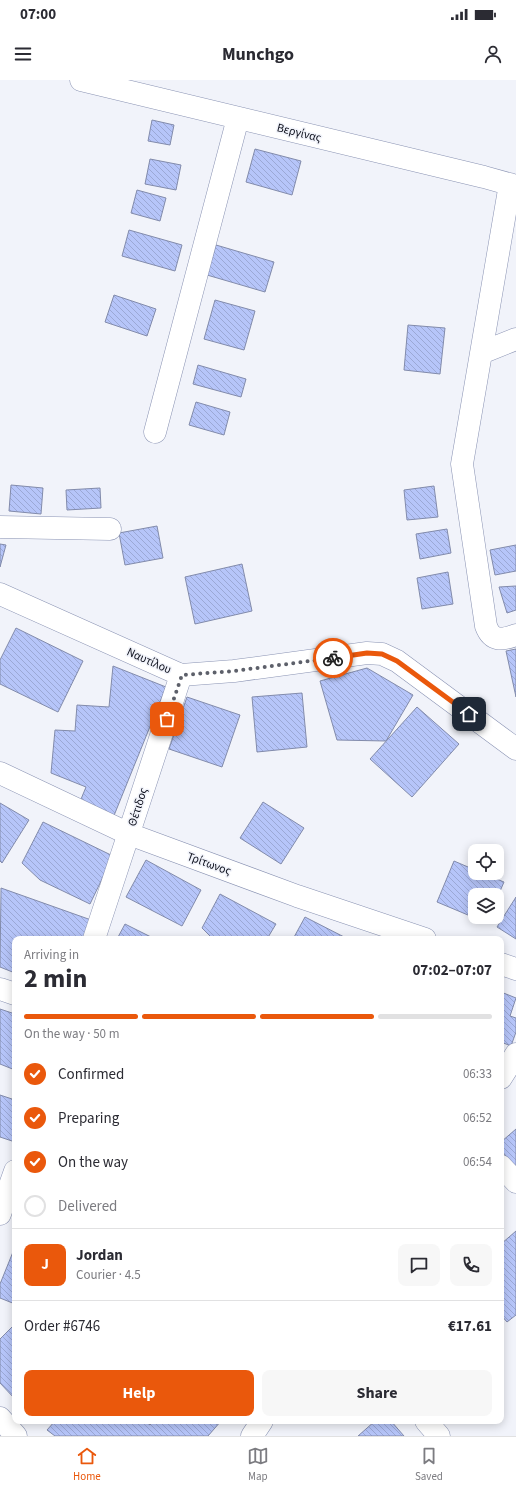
<!DOCTYPE html>
<meta charset="utf-8">
<style>
body{margin:0;font-family:"Source Sans 3",sans-serif;background:#f7f7f7;color:#2b2b33;height:100vh;display:flex;flex-direction:column;font-size:15px;white-space:nowrap}
*{box-sizing:border-box;margin:0}
p{font-size:13px;color:#7c7c81}
.icon{flex:none;width:22px;height:22px;fill:none;stroke:currentColor;stroke-width:2;stroke-linecap:round;stroke-linejoin:round}
.map{position:relative;flex:1;overflow:hidden}
.side{position:absolute;left:12px;top:856px;width:492px;height:488px;display:flex;flex-direction:column;background:#fff;border-radius:8px;box-shadow:0 2px 10px #0003}
.side>*{flex:none}
.buttons{position:absolute;left:468px;top:764px;display:grid;gap:8px}
.buttons a{display:grid;place-items:center;width:36px;height:36px;border-radius:8px;background:#fff;box-shadow:0 2px 10px #0003;font-size:20px}
.pin{position:absolute;display:grid;place-items:center;width:34px;height:34px;color:#fff;margin:-17px;border-radius:8px;box-shadow:0 2px 6px #0006}
.courier{position:absolute;display:grid;place-items:center;width:40px;height:40px;margin:-20px;border:3px solid #ea580c;border-radius:50%;background:#fff;color:#222;box-shadow:0 1px 5px #0007}
.summary em{font-style:normal;font-weight:700}
.summary div{display:flex;flex-direction:column-reverse}
.summary{display:flex;align-items:center;justify-content:space-between;height:68px;padding:0 12px}
h1{font-size:26px;font-weight:700;line-height:30px}
.bar{display:grid;grid-template-columns:repeat(4,1fr);gap:6px 4px;align-content:center;height:48px;padding:0 12px}
.bar i{height:5px;border-radius:3px;background:#e1e1e2}
.bar .selected{background:#ea580c}
.bar p{grid-column:span 4}
.line{display:flex;align-items:center;gap:10px;padding:0 12px;border-top:1px solid #e1e1e2}
.line div{flex:1}
.round{display:grid;place-items:center;flex:none;width:42px;height:42px;border-radius:8px;background:#f7f7f7}
ol{padding:0 12px;list-style:none}
li{display:flex;align-items:center;gap:12px;height:44px}
li p{margin-inline-start:auto}
li .icon{padding:4px;border-radius:50%;background:#ea580c;color:#fff;stroke-width:4}
li:last-child{color:#7c7c81}
li i{width:22px;height:22px;border:2px solid #e1e1e2;border-radius:50%}
.primary-button{display:flex;gap:8px;margin-top:auto;padding:8px 12px}
.primary-button a{flex:1;height:46px;border-radius:8px;background:#ea580c;color:#fff;font-size:16px;font-weight:700;line-height:46px;text-align:center}
.primary-button a+a{background:#f7f7f7;color:#2b2b33}
.status{display:flex;justify-content:space-between;align-items:center;height:28px;padding:0 20px;background:#fff;direction:ltr}
.status svg{height:11px;fill:currentColor}
header{display:flex;justify-content:space-between;align-items:center;height:52px;padding:0 12px;background:#fff;font-size:18px;font-weight:700}
.menu{display:flex;justify-content:space-around;align-items:center;height:56px;border-top:1px solid #e1e1e2;background:#fff;font-size:11px;color:#7c7c81}
.menu a{display:grid;justify-items:center;gap:2px}
.menu .selected{color:#ea580c}
.map>svg:first-child{display:block}
.building{fill:url(#building-back-hatch);stroke:#828bab}
.lines{fill:none;stroke-linecap:round;stroke-linejoin:round}
.street-casing{stroke:#8a93b3;stroke-width:23}
.street{stroke:#fff;stroke-width:22}
.done{stroke:#5d606a;stroke-width:4;stroke-dasharray:0 7.2}
.route{stroke:#ea580c;stroke-width:5}
.labels{text-anchor:middle;dominant-baseline:central;stroke-width:3;stroke-linejoin:round;paint-order:stroke}
.street-label{font-size:12px;fill:#0e111d;stroke:#f1f3fa}
</style>
<div class="status"><b>07:00</b><svg viewBox="0 0 49 12"><path d="M0 12V9h3v3zM5 12V6h3v6zM10 12V3h3v9zM15 12V0h3v12zM26 1h20v11H26zM47 4h2v5h-2z"/></svg></div>
<header><svg class="icon" aria-label="menu" viewBox="0 0 24 24"><path d="M4 6h16M4 12h16M4 18h16"/></svg>Munchgo<svg class="icon" aria-label="person" viewBox="0 0 24 24"><circle cx="12" cy="8" r="4"/><path d="M4 21q1-7 8-7t8 7"/></svg></header>
<div class="map">
<svg width="516" height="1356" viewBox="0 0 516 1356">
<defs>
<pattern id="building-back-hatch" width="6" height="6" patternUnits="userSpaceOnUse"><rect width="6" height="6" fill="#b6c5f9"/><path d="M-1 5l2 2M0 0l6 6M5-1l2 2" fill="none" stroke="#9ba8d5"/></pattern>
</defs>
<rect width="100%" height="100%" fill="#f1f3fa"/>
<!-- building -->
<path class="building" d="M152 40 174 45 170 65 148 61Z
M255 69 301 81 292 115 246 102Z
M150 79 181 85 176 110 145 104Z
M137 110 166 118 160 141 131 133Z
M129 150 182 165 175 191 122 176Z
M216 165 274 182 265 212 207 195Z
M114 215 156 229 147 256 105 242Z
M215 220 255 231 244 270 204 259Z
M408 245 445 248 440 294 404 290Z
M198 285 246 299 241 317 193 304Z
M196 322 230 332 224 355 189 345Z
M11 405 43 408 41 434 9 431Z
M434 406 438 437 407 440 404 410Z
M100 408 101 428 67 430 66 410Z
M157 446 163 478 125 485 119 453Z
M447 449 451 473 420 479 416 454Z
M0 464 6 465 0 487Z
M516 465V491L495 495 490 470Z
M242 484 252 531 195 544 185 497Z
M448 492 453 524 422 529 417 498Z
M516 506V530L507 533 499 507Z
M16 548 83 581 58 632 0 604V580Z
M516 569V617L506 571Z
M113 586 166 607 113 738 79 724 86 707 51 693 55 650 75 651 77 625 109 627Z
M367 588 413 615 386 661 337 660 320 601Z
M302 613 307 667 257 672 252 617Z
M187 617 240 635 222 687 169 669Z
M417 627 459 664 412 717 370 679Z
M263 722 304 748 281 784 240 758Z
M0 723 29 740 2 783 0 781Z
M43 742 113 776 90 824 40 800 22 783Z
M146 780 201 810 182 846 126 817Z
M454 781 475 790V793H482L504 802 497 818V815H475V837H489L487 843 437 822Z
M1 808 94 841 87 859H15V893L0 887Z
M220 814 276 844 267 859H213L202 848Z
M516 817V859L497 847Z
M305 837 348 859H293Z
M125 844 155 859H117Z
M501 912 516 918 510 936 516 938V952L511 966 501 962Z
M0 929 15 934V990L0 984Z
M0 1015 15 1020V1062L0 1057Z
M516 1049V1088L501 1070V1062Z
M516 1151V1235L507 1242 501 1235V1164Z
M15 1167V1224L0 1218V1204Z
M13 1246 15 1248V1319L0 1303V1259Z
M55 1341H145L150 1345 153 1341H221L208 1356H55L47 1350Z
M375 1341H391L404 1356H358Z"/>
<g class="lines">
<!-- street casing -->
<g class="street-casing">
<path id="street" d="M81 0 484 97 516 106
M510 104 462 384 486 546C492 562 502 560 516 555
M481 273 516 259
M155 352 238 38
M0 447 110 449
M0 514 181 595 234 591 367 573 382 574 397 581 516 669
M0 693 129 754 297 816 425 859
M94 859 181 595
M501 884 516 889
M0 909 15 914
M501 998 516 974
M501 1086 516 1102
M0 1134 15 1091
M0 1338 16 1356
M426 1341 439 1356
M252 1356 262 1341"/>
</g>
<!-- street -->
<use href="#street" class="street"/>
</g>
<g class="lines">
<!-- done -->
<path class="done" d="M167 639 182 595 234 591 333 578"/>
<!-- route -->
<path class="route" d="M333 578 367 573 382 574 397 581 469 634"/>
</g>
<g class="labels">
<!-- street labels -->
<g class="street-label">
<text transform="translate(299 53) rotate(14)">Βεργίνας</text>
<text transform="translate(149 581) rotate(24)">Ναυτίλου</text>
<text transform="translate(138 727) rotate(-72)">Θέτιδος</text>
<text transform="translate(209 784) rotate(20)">Τρίτωνος</text>
</g>
</g>
</svg>
<div class="buttons">
<a><svg class="icon" aria-label="locate" viewBox="0 0 24 24"><circle cx="12" cy="12" r="6"/><path d="M12 2v4M12 18v4M2 12h4M18 12h4"/></svg></a>
<a><svg class="icon" aria-label="layers" viewBox="0 0 24 24"><path d="M12 4l9 5-9 5-9-5zM3 14l9 5 9-5"/></svg></a>
</div>
<div class="pin" style="left:167px;top:639px;background:#ea580c"><svg class="icon" aria-label="bag" viewBox="0 0 24 24"><path d="M5 8h14l-1 12H6zM9 8a3 3 0 0 1 6 0"/></svg></div>
<div class="pin" style="left:469px;top:634px;background:#1f2937"><svg class="icon" aria-label="home" viewBox="0 0 24 24"><path d="M3 11l9-7 9 7M6 9v11h12V9"/></svg></div>
<div class="courier" style="left:333px;top:578px"><svg class="icon" aria-label="bike" viewBox="0 0 24 24"><circle cx="6" cy="16" r="4"/><circle cx="18" cy="16" r="4"/><path d="M6 16l4-8h5l3 8M10 8l3 8H6M13 5h3"/></svg></div>
<section class="side">
<div class="summary"><div><h1>2 min</h1><p>Arriving in</p></div><em>07:02–07:07</em></div>
<div class="bar"><i class="selected"></i><i class="selected"></i><i class="selected"></i><i></i><p>On the way · 50 m</p></div>
<ol>
<li><svg class="icon" aria-label="check" viewBox="0 0 24 24"><path d="M5 12l5 5 9-10"/></svg>Confirmed<p>06:33</p></li>
<li><svg class="icon" aria-label="check" viewBox="0 0 24 24"><path d="M5 12l5 5 9-10"/></svg>Preparing<p>06:52</p></li>
<li><svg class="icon" aria-label="check" viewBox="0 0 24 24"><path d="M5 12l5 5 9-10"/></svg>On the way<p>06:54</p></li>
<li><i></i>Delivered</li>
</ol>
<div class="line" style="height:72px"><b class="round" style="background:#ea580c;color:#fff">J</b><div><b>Jordan</b><p>Courier · 4.5</p></div><a class="round"><svg class="icon" aria-label="chat" viewBox="0 0 24 24"><path d="M4 5h16v11H9l-5 4z"/></svg></a><a class="round"><svg class="icon" aria-label="phone" viewBox="0 0 24 24"><path d="M5 4h4l2 5-3 2q2 4 5 5l2-3 5 2v4C11 20 4 13 5 4z"/></svg></a></div>
<div class="line" style="height:52px"><div>Order #6746</div><b>€17.61</b></div>
<div class="primary-button"><a>Help</a><a>Share</a></div>
</section>
</div>
<nav class="menu">
<a class="selected"><svg class="icon" aria-label="home" viewBox="0 0 24 24"><path d="M3 11l9-7 9 7M6 9v11h12V9"/></svg>Home</a>
<a><svg class="icon" aria-label="map" viewBox="0 0 24 24"><path d="M3 6l6-2 6 2 6-2v14l-6 2-6-2-6 2zM9 4v14M15 6v14"/></svg>Map</a>
<a><svg class="icon" aria-label="saved" viewBox="0 0 24 24"><path d="M7 4h10v16l-5-4-5 4z"/></svg>Saved</a>
</nav>
